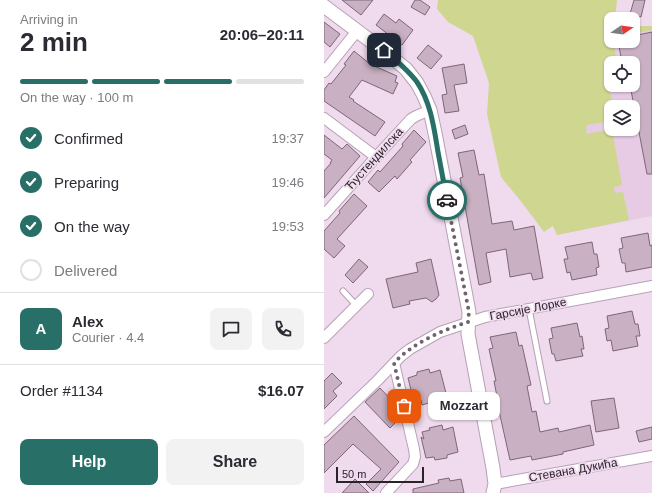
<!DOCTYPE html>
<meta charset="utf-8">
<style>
body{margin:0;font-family:Arial,sans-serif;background:#f2f2f3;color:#2b2b33;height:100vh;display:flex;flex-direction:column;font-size:15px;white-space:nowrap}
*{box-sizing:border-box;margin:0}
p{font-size:13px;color:#7c7c81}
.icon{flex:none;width:22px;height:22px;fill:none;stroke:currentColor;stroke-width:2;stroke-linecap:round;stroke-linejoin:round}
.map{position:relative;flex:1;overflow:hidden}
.sheet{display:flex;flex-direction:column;background:#fff;width:324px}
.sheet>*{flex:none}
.needle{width:26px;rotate:77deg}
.fabs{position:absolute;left:280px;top:12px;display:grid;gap:8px}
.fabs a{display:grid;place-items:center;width:36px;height:36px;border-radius:8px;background:#fff;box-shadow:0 1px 3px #0004;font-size:20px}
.scale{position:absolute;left:12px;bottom:10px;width:88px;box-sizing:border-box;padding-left:4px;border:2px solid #2b232a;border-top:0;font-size:11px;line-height:14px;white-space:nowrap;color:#2b232a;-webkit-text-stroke:3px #f0daee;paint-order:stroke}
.pin{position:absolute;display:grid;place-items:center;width:34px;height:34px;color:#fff;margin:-17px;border-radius:8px;box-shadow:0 2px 6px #0006}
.courier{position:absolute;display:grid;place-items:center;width:40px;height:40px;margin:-20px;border:3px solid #287067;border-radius:50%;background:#fff;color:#222;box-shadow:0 1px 5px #0007}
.bubble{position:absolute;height:28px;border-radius:8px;background:#fff;box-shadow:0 1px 3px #0004;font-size:13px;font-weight:800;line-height:28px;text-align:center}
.head em{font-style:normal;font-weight:800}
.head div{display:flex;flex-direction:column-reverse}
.head{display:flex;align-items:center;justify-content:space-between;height:68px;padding:0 20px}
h1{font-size:26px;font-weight:800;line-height:30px}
.bar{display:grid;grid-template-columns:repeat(4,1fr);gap:6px 4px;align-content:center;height:48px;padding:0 20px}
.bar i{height:5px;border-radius:3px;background:#e1e1e2}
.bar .current{background:#287067}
.bar p{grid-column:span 4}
.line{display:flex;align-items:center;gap:10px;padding:0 20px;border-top:1px solid #e1e1e2}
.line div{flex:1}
.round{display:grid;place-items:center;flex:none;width:42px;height:42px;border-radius:8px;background:#f2f2f3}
ol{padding:0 20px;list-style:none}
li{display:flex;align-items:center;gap:12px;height:44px}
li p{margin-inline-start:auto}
li .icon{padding:4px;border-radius:50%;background:#287067;color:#fff;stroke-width:4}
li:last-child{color:#7c7c81}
li i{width:22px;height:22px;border:2px solid #e1e1e2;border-radius:50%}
.action{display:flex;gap:8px;margin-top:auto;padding:8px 20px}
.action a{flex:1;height:46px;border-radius:8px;background:#287067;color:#fff;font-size:16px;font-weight:800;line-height:46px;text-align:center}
.action a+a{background:#f2f2f3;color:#2b2b33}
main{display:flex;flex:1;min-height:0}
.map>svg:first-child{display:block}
.built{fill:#e7cbe5;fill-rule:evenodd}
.green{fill:#cfd690}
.building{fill:#c9b0c2;stroke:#7d6777}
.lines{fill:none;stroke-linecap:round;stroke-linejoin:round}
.service-casing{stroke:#b6a1b4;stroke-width:7}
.minor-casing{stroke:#b6a1b4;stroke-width:12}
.tertiary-casing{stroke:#b6a1b4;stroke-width:15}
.service{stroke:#fff;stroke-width:5}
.minor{stroke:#fff;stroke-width:10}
.tertiary{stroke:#fff;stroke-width:13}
.done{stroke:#70636f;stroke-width:4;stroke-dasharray:0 7.2}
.route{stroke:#287067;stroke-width:5}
.labels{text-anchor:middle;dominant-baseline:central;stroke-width:3.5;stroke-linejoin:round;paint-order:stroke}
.street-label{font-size:12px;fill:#2b232a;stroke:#f0daee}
</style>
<main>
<section class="sheet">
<div class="head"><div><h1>2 min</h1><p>Arriving in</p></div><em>20:06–20:11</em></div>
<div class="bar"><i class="current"></i><i class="current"></i><i class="current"></i><i></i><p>On the way · 100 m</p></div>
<ol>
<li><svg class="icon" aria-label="check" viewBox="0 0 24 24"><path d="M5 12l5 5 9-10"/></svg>Confirmed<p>19:37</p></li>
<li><svg class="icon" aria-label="check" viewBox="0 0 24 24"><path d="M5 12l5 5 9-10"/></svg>Preparing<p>19:46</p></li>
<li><svg class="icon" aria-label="check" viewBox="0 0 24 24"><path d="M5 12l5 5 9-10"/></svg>On the way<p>19:53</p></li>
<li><i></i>Delivered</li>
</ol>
<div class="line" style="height:72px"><b class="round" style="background:#287067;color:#fff">A</b><div><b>Alex</b><p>Courier · 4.4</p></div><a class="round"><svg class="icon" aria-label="chat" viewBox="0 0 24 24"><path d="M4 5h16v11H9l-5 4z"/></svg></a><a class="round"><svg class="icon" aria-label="phone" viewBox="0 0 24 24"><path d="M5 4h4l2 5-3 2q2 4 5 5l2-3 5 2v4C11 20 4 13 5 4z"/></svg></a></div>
<div class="line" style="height:52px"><div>Order #1134</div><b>$16.07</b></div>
<div class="action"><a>Help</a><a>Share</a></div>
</section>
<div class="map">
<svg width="328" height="493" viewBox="0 0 328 493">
<rect width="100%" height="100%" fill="#f0daee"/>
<!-- built -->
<path class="built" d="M309 26H328V216L233 235 231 39 309 41ZM287 63H309V85H287ZM287 107H309V129H287Z"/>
<!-- green -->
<path class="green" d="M114 0H293L291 19H287V41H289L293 63H287V85H298V88L286 91 289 107H287V121L263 125 262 134 288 129 298 185 290 187 291 193 299 192 305 220 233 235 229 226 220 232 199 204 177 177 163 114 165 83 149 36 124 22 113 9Z
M309 26H328V30L309 34Z"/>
<!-- building -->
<path class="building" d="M18 0H49L37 15Z
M91 0H96L106 7 101 15 87 7Z
M310 0H321L317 17 306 14Z
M60 14 72 23 75 19 89 30 78 45 52 25Z
M0 22 16 34 6 47 0 42Z
M328 32V174H323L306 85H309V63H306V61L298 62 294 41H309V36Z
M104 45 118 56 107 69 93 58Z
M30 51 46 64 73 76 71 82 74 83 69 94 38 80 25 97 30 100 29 101 61 122 51 136 0 101V90L5 83 7 84 22 65 20 64Z
M140 64 143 83 130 85 135 111 121 113 118 95 123 94 118 68Z
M141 125 144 134 131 139 128 130Z
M90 130 102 142 86 160 88 162 73 179 71 176 55 192 44 182 54 170 56 172 79 146 78 144Z
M0 135 18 149 23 144 36 156 0 198V171L7 163H6L8 160 0 154Z
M150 150 155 175 160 174 168 224 188 221 190 230 210 226 219 278 209 280 207 273 186 277 182 249 162 253 167 282 155 285 136 178 139 177 134 153Z
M30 194 43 206 13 239 21 246 10 258 0 249V231L16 213 15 211Z
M324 233 326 246 328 245V267L302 272 301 263H298L295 249 299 248 297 238Z
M268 242 270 254H273L275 267 272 268 273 275 248 280 246 272 243 273 240 259H244L241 247Z
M35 259 44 267 29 283 21 275Z
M107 259 115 295 112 299 108 302 102 298 85 301 86 304 69 308 62 279 94 272 92 263Z
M308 311 311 324H314L316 336H312L314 346 289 351 287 340 283 341 281 329 285 328 283 316Z
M253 323 256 337 258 336 260 349H257L259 356 232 361 230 354H228L225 339 229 338 227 328Z
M192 332 195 346 198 345 207 385 203 386 208 412 212 411 216 432 234 428 235 432 266 425 270 445 239 452V454L208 460 207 456 186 460 173 402H174L170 381H172L165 349 169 348 166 337Z
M105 369 106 373 116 370 123 397 110 400 111 401 98 405 97 400 90 402 84 378 93 375V372Z
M8 373 18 383 9 391 13 396 0 409V381Z
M56 388 73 406 69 407 75 413 76 418 66 428 41 402Z
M290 398 295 428 272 432 267 401Z
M30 416 75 462 49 491 42 484 57 469 29 444 0 473V445Z
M118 425 119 430 129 427 134 452 123 455V458L111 460 110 457 102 458 97 437 100 439 98 432 106 430 105 428Z
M328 427V439L315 442 312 431Z
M125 478 126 481 137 479 140 493H89V489L115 483 114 480Z
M31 479 45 493H18Z"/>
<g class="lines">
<!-- service casing -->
<g class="service-casing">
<path id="service" d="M19 291 32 305
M205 309 223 401"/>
</g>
<!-- minor casing -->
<g class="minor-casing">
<path id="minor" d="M0 72 33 31
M0 118 52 157
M0 215 52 157 87 119 92 116 106 110
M0 338 44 294
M0 432 53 381 77 356 86 349 116 332 161 317 328 286
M171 484 328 456
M62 493 89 464 91 457 90 449 70 363"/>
</g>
<!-- tertiary casing -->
<g class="tertiary-casing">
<path id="tertiary" d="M0 6 60 51 82 69 93 83 100 96 106 110 111 133 145 312 144 334 169 468 171 484 169 493"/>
</g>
<!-- service -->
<use href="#service" class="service"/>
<!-- minor -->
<use href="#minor" class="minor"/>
<!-- tertiary -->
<use href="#tertiary" class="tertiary"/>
</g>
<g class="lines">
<!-- done -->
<path class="done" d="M80 406 70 363C90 342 117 331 144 322L145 312 123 200"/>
<!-- route -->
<path class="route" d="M60 50C72 60 84 70 93 82 107 103 110 128 114 152 117 168 120 184 123 200"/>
</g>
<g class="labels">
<!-- street labels -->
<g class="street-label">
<text transform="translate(50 159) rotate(-48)">Ћустендилска</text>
<text transform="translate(204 309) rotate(-11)">Гарсије Лорке</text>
<text transform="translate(249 470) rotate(-10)">Стевана Дукића</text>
</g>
</g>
</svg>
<div class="fabs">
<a><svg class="needle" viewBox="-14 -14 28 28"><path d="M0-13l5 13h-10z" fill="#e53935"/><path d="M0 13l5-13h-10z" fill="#7c7c81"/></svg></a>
<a><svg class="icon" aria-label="locate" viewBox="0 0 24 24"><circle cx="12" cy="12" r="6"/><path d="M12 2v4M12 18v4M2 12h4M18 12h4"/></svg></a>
<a><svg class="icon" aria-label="layers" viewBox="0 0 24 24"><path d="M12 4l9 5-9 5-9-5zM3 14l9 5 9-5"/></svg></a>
</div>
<div class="scale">50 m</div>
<div class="pin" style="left:80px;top:406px;background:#ea580c"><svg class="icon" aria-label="bag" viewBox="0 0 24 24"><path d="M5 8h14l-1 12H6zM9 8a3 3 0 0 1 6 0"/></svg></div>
<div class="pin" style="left:60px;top:50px;background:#1f2937"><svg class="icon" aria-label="home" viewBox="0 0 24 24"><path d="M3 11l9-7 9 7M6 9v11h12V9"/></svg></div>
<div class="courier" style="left:123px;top:200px"><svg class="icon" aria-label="car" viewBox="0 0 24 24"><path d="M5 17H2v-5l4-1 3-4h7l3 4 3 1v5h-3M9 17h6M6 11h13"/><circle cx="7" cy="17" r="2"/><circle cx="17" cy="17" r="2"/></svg></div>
<div class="bubble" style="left:104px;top:392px;width:72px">Mozzart</div>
</div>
</main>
